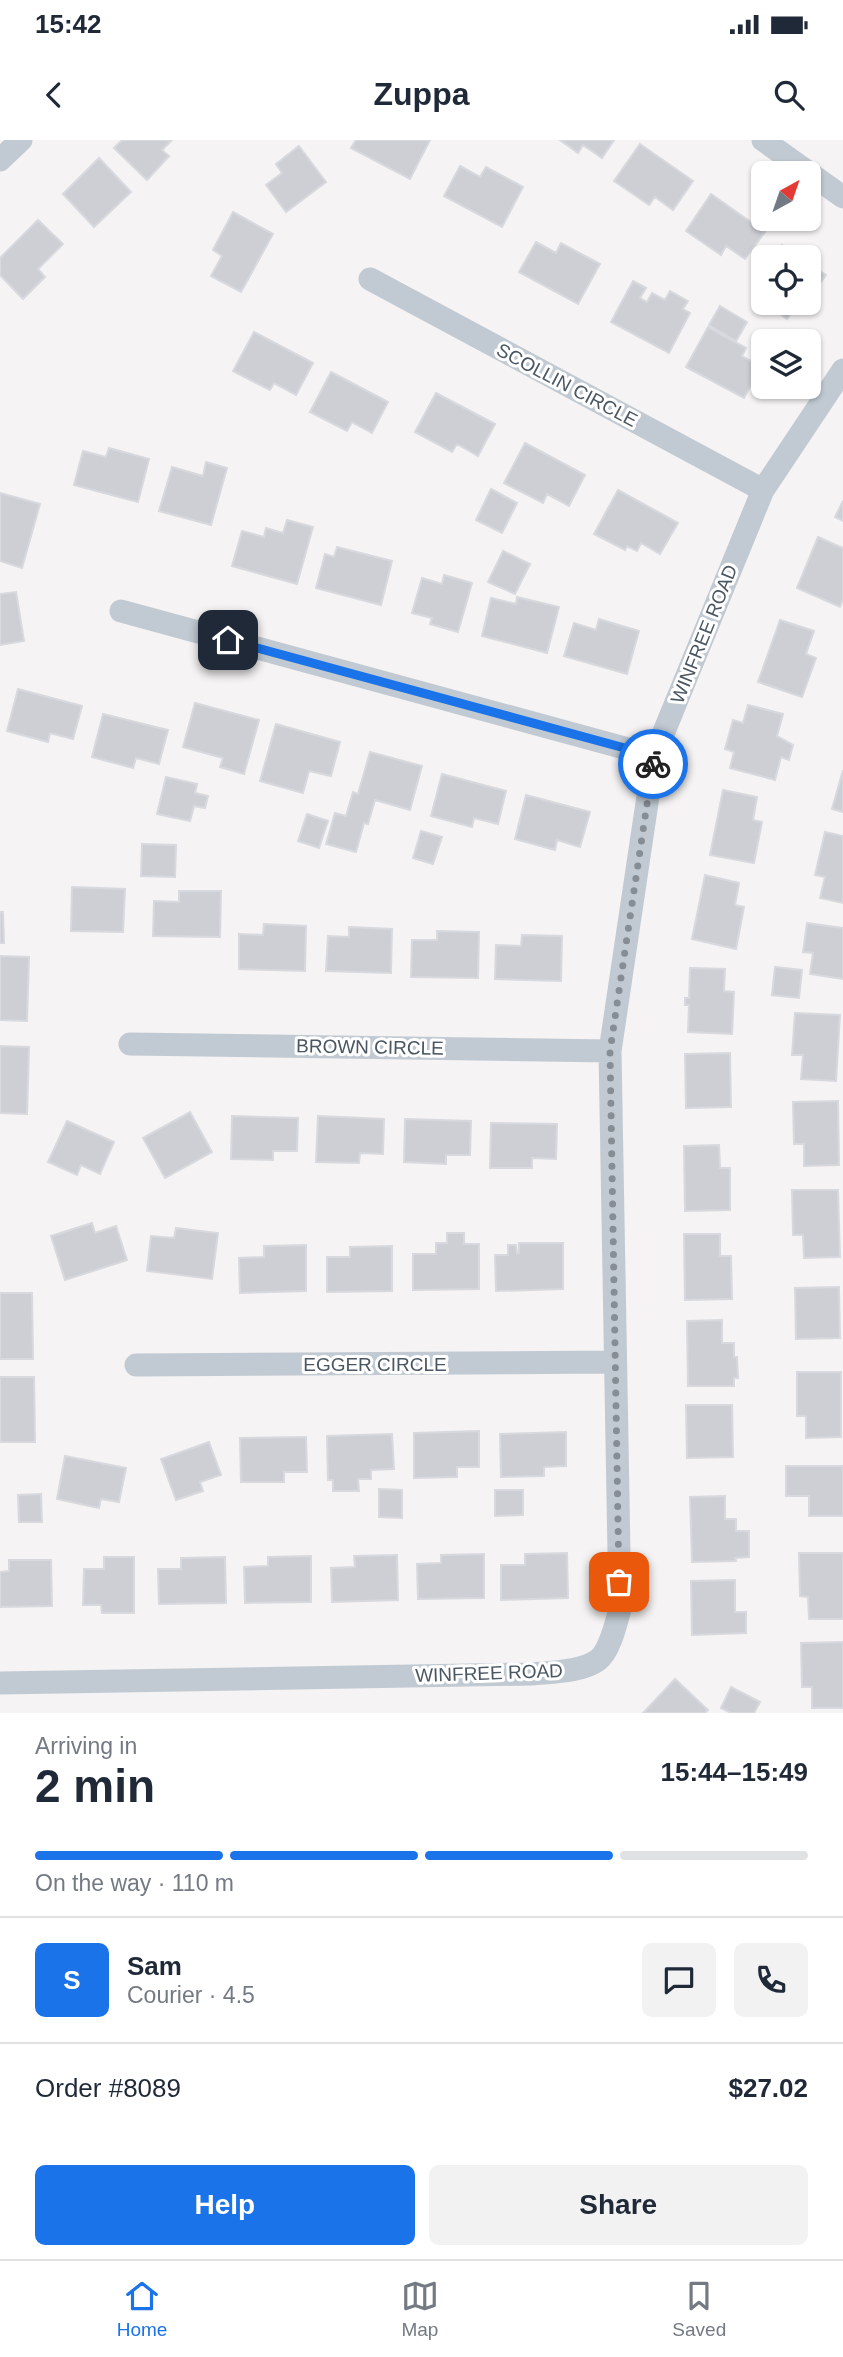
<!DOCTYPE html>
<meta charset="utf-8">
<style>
body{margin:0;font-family:Helvetica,sans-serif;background:#f2f2f3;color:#1f2937;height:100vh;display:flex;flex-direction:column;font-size:26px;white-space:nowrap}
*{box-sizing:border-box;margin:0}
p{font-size:23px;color:#747a83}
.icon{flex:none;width:38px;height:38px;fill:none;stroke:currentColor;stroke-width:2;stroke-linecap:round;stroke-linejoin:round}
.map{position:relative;height:1573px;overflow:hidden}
.panel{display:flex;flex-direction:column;background:#fff;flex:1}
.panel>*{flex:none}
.needle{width:46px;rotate:40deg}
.fabs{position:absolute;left:751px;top:21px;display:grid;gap:14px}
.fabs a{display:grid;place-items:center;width:70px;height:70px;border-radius:10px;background:#fff;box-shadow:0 2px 5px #0004;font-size:35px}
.pin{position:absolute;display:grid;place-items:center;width:60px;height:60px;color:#fff;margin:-30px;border-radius:14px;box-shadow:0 4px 10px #0006}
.courier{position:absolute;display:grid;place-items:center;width:70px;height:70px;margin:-35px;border:5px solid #1a73e8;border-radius:50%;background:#fff;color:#222;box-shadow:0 2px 9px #0007}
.head em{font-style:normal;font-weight:600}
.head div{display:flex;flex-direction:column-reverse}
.head{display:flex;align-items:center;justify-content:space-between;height:119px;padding:0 35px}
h1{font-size:46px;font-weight:600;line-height:52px}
.bar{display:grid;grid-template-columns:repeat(4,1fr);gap:10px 7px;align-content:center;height:84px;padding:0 35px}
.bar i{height:9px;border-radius:5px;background:#e0e1e3}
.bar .selected{background:#1a73e8}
.bar p{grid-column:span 4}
.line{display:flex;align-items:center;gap:18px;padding:0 35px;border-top:2px solid #e0e1e3}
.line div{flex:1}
.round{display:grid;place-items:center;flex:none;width:74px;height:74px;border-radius:10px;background:#f2f2f3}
.action{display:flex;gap:14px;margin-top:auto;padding:14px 35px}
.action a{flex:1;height:80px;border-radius:10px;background:#1a73e8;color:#fff;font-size:28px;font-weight:600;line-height:80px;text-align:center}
.action a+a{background:#f2f2f3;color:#1f2937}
.status{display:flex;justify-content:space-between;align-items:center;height:49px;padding:0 35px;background:#fff;direction:ltr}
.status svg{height:19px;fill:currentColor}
header{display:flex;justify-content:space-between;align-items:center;height:91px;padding:0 35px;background:#fff;font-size:32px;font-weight:600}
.tab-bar{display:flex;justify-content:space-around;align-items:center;height:98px;border-top:2px solid #e0e1e3;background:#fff;font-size:19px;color:#747a83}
.tab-bar a{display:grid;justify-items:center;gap:4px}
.tab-bar .selected{color:#1a73e8}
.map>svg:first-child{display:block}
.building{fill:#cdcfd5;stroke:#d7d9de;stroke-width:2}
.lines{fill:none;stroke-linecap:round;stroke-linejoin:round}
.minor{stroke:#c1cad2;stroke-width:23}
.done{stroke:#868d94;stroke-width:7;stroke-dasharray:0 12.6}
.route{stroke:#1a73e8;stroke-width:9}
.labels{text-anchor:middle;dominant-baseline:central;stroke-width:6;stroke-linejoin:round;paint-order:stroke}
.street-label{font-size:19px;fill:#4a5661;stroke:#fff}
</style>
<div class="status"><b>15:42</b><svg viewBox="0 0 49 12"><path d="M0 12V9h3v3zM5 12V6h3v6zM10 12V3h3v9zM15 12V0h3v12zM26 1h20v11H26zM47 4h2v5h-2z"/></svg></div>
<header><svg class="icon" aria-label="back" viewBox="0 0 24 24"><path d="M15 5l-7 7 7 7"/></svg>Zuppa<svg class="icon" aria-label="search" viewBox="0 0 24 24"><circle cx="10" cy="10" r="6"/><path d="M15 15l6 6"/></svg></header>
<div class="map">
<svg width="843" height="1573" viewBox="0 0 843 1573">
<rect width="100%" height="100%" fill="#f5f3f3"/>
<!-- building -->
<path class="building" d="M122 0H172L162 10 169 16 147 40 114 8Z
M356 0H430L410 39 351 8Z
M560 0H614L602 18 583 5 578 13Z
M640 4 693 41 673 70 655 57 649 65 614 41Z
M299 6 326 42 286 72 266 45 282 33 276 24Z
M99 18 131 52 94 87 63 54Z
M460 26 480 37 486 27 523 47 502 87 444 56Z
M711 54 765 92 745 119 726 106 721 115 686 91Z
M233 72 273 94 241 152 211 136 222 116 213 110Z
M38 80 63 104 38 129 45 137 23 159 0 135V118Z
M536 102 556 113 561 103 600 124 578 164 519 132Z
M782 105 800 117H774Z
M808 123 826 135 808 160Z
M633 141 646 148 640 158 647 162 652 153 665 160 670 151 688 161 683 169 690 173 669 213 611 182Z
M780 163H807L800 172 795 168 787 179 775 170Z
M720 166 747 182 736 201 709 185Z
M708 187 746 208 742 216 761 227 744 258 686 227Z
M254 192 313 223 296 255 274 243 270 250 233 231Z
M331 232 388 262 372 293 352 282 347 291 310 272Z
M436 253 495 284 478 316 457 304 452 312 415 292Z
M525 303 585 335 569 366 547 354 543 363 504 343Z
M109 308 149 319 138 362 74 345 83 311 106 317Z
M206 322 227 328 211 385 159 371 172 327 203 336Z
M491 349 517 363 502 393 476 380Z
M618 350 678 383 660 414 641 403 637 411 627 406 625 410 594 394Z
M0 353 40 364 22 428 0 421Z
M843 361V381L835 377Z
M287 380 313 387 297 444 232 426 242 391 264 397 266 388 283 393Z
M818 397 843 408V459L840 467 797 448Z
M337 407 392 421 381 465 316 448 325 414 334 417Z
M503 411 530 424 515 454 488 442Z
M444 435 472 443 458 492 430 484 432 478 412 473 422 438 442 444Z
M16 452 24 501 0 505V454Z
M517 457 559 467 547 513 482 496 491 458 516 464Z
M599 479 639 491 627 534 564 516 574 483 596 490Z
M780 480 814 491 806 514 816 518 802 557 758 542Z
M18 549 82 566 73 599 50 593 48 602 7 591Z
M195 563 259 580 244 634 220 627 223 618 183 607Z
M748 565 783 574 777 596 793 605 789 620 781 617 775 640 730 628 734 612 725 609 733 580 743 583Z
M103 574 168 590 159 624 136 618 133 628 92 617Z
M276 584 340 602 331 636 309 631 303 653 260 641Z
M370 612 422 626 410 670 375 660 368 684 364 683 356 712 326 704 335 673 346 676 353 652 358 654Z
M843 630V672L832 669Z
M442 634 506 651 498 684 474 678 472 687 431 676Z
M166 637 197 644 195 653 208 656 205 668 194 666 190 681 157 674Z
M723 650 757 657 753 680 762 682 754 723 710 715Z
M526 655 590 672 580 707 557 700 555 710 515 699Z
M307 674 328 681 319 708 298 701Z
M421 691 442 697 433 724 413 718Z
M825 692 843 696V763L820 758 825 737 815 735Z
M142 704 176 705 175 737 141 736Z
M705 735 739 743 735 765 744 767 736 809 692 799Z
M72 747 125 749 123 792 71 791Z
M179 751H221L220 797 153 796 154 761 179 762Z
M0 772H3L4 803H0Z
M807 783 843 788V839L810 834 813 813 803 812Z
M264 784 306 786 305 831 239 829V794L263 795Z
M349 787 392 789 391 833 326 831 328 796 349 797Z
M437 791 479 792 478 838 411 837 412 800H437Z
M522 795 562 796 561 841 495 839 496 805 521 806Z
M0 816 29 817 27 881 0 880Z
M775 827 802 830 799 858 772 855Z
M690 828 725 829 724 851 734 852 732 894 688 892 689 865H685V858H689Z
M795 873 840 875 836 941 801 939 803 915H792Z
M0 906 29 907 27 974 0 973Z
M730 913 731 967 686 968 685 914Z
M838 961 839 1025 804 1026V1004H794L793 962Z
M190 972 212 1012 165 1038 143 998Z
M232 976 298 978 297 1011H273V1020L231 1019Z
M318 976 384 979 383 1014 360 1013 359 1023 316 1022Z
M405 979 471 981 470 1015H446V1024L404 1022Z
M67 981 114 1002 100 1034 81 1025 77 1035 48 1022Z
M491 983 557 984 556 1019 532 1018V1028H490Z
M719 1005 720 1028H730V1070L685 1071 684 1006Z
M792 1050H838L840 1117 804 1118 803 1095H793Z
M92 1083 95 1093 116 1086 127 1120 65 1140 51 1096Z
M176 1088 218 1093 212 1139 147 1131 151 1096 174 1098Z
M447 1093H464V1104H479V1149L413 1150V1114H436V1103H447Z
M684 1094H720V1116H731L732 1159 685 1160Z
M519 1103H563V1149L496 1151 495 1115H508V1105H516L517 1113H519Z
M306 1105V1151L240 1153 239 1118 264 1117V1106Z
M392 1106V1151L327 1152V1117H350V1107Z
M839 1147 840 1198 796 1199 795 1148Z
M0 1153H32L33 1219H0Z
M722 1180V1203H734V1217H737L738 1238H734V1246H688L687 1181Z
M797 1232H841V1297L806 1298V1276H797Z
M0 1237H34L35 1302H0Z
M686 1265H732L733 1317 687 1318Z
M479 1291V1327H457V1337L414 1338V1293Z
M566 1292V1326L544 1327V1336L501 1337 500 1294Z
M392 1294 394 1329 371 1330V1339H358L359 1351H333V1340H328L327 1296Z
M306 1297 307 1332H284V1342H241L240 1298Z
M209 1302 221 1335 200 1342 203 1351 176 1360 161 1319Z
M65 1316 126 1328 119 1362 101 1359 99 1368 57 1359Z
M786 1326H843V1376H809V1356H786Z
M379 1349 402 1350V1378L379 1377Z
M495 1350H523V1375L495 1376Z
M41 1354 42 1382H19L18 1355Z
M725 1356V1379H736V1391H749V1417L735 1418 736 1421 692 1422 690 1357Z
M567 1413 568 1458 501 1460V1425H525V1414Z
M799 1413H843V1479H809L808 1457 800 1456Z
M484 1414V1458L418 1459 417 1424 441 1423V1415Z
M397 1415 398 1460 332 1462 331 1428 355 1427 354 1416Z
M311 1416V1462L245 1463 244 1427 268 1426V1417Z
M104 1417H134V1473H102L101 1465H83L84 1429H104Z
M225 1417 226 1463 159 1464 158 1429H181V1418Z
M9 1420H51L52 1466 0 1467V1432L9 1431Z
M735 1440V1472H746V1493L692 1495 691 1441Z
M843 1502V1568H812V1547H802L801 1503Z
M675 1539 708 1570 705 1573H643Z
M731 1547 760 1562 754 1573H731L721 1568Z"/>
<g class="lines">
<!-- minor -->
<path class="minor" d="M763 0 843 57
M0 20 21 0
M370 139 763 350
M121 471 654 616
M130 904 610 911
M136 1225 614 1222
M0 1543 532 1534C551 1532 582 1532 598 1520 610 1511 616 1483 620 1469L610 911 654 616 763 350 843 230"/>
</g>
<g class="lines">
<!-- done -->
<path class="done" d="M619 1442 610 911 653 624"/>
<!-- route -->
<path class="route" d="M228 500 654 616 653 624"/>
</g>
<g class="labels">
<!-- street labels -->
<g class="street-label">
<text transform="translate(567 245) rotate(28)">SCOLLIN CIRCLE</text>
<text transform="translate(704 494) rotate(-68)">WINFREE ROAD</text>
<text transform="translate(370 907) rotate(1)">BROWN CIRCLE</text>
<text x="375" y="1224">EGGER CIRCLE</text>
<text transform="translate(489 1533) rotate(-2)">WINFREE ROAD</text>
</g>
</g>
</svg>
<div class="fabs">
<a><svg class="needle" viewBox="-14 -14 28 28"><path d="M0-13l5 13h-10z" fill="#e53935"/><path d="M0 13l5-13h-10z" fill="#747a83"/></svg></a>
<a><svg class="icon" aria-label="locate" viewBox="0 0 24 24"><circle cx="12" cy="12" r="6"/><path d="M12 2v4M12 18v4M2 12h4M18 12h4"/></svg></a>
<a><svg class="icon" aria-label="layers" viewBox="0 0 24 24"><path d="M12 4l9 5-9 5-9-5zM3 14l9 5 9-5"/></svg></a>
</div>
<div class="pin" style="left:619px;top:1442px;background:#ea580c"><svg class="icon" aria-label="bag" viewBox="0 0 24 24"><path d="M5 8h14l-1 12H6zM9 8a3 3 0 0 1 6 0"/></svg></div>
<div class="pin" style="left:228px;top:500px;background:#1f2937"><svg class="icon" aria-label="home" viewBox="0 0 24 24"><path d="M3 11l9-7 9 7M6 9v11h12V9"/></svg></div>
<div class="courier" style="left:653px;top:624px"><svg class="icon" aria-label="bike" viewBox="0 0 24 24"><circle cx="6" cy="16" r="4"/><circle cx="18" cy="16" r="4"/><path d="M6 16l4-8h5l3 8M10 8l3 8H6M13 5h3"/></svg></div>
</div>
<section class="panel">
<div class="head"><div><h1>2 min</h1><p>Arriving in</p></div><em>15:44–15:49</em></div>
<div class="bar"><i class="selected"></i><i class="selected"></i><i class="selected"></i><i></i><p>On the way · 110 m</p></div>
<div class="line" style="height:126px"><b class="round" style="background:#1a73e8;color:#fff">S</b><div><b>Sam</b><p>Courier · 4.5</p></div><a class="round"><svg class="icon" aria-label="chat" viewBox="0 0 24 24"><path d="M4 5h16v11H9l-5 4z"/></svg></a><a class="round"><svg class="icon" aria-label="phone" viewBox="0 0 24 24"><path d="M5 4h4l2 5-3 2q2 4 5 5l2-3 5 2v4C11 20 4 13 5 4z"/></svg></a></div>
<div class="line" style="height:91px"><div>Order #8089</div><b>$27.02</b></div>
<div class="action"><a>Help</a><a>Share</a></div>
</section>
<nav class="tab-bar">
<a class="selected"><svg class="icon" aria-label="home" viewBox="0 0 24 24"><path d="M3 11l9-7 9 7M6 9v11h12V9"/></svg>Home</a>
<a><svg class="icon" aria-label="map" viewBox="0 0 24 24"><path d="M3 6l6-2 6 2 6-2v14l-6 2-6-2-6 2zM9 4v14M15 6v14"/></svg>Map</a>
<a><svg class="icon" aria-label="saved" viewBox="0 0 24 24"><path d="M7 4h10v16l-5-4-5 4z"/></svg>Saved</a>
</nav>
